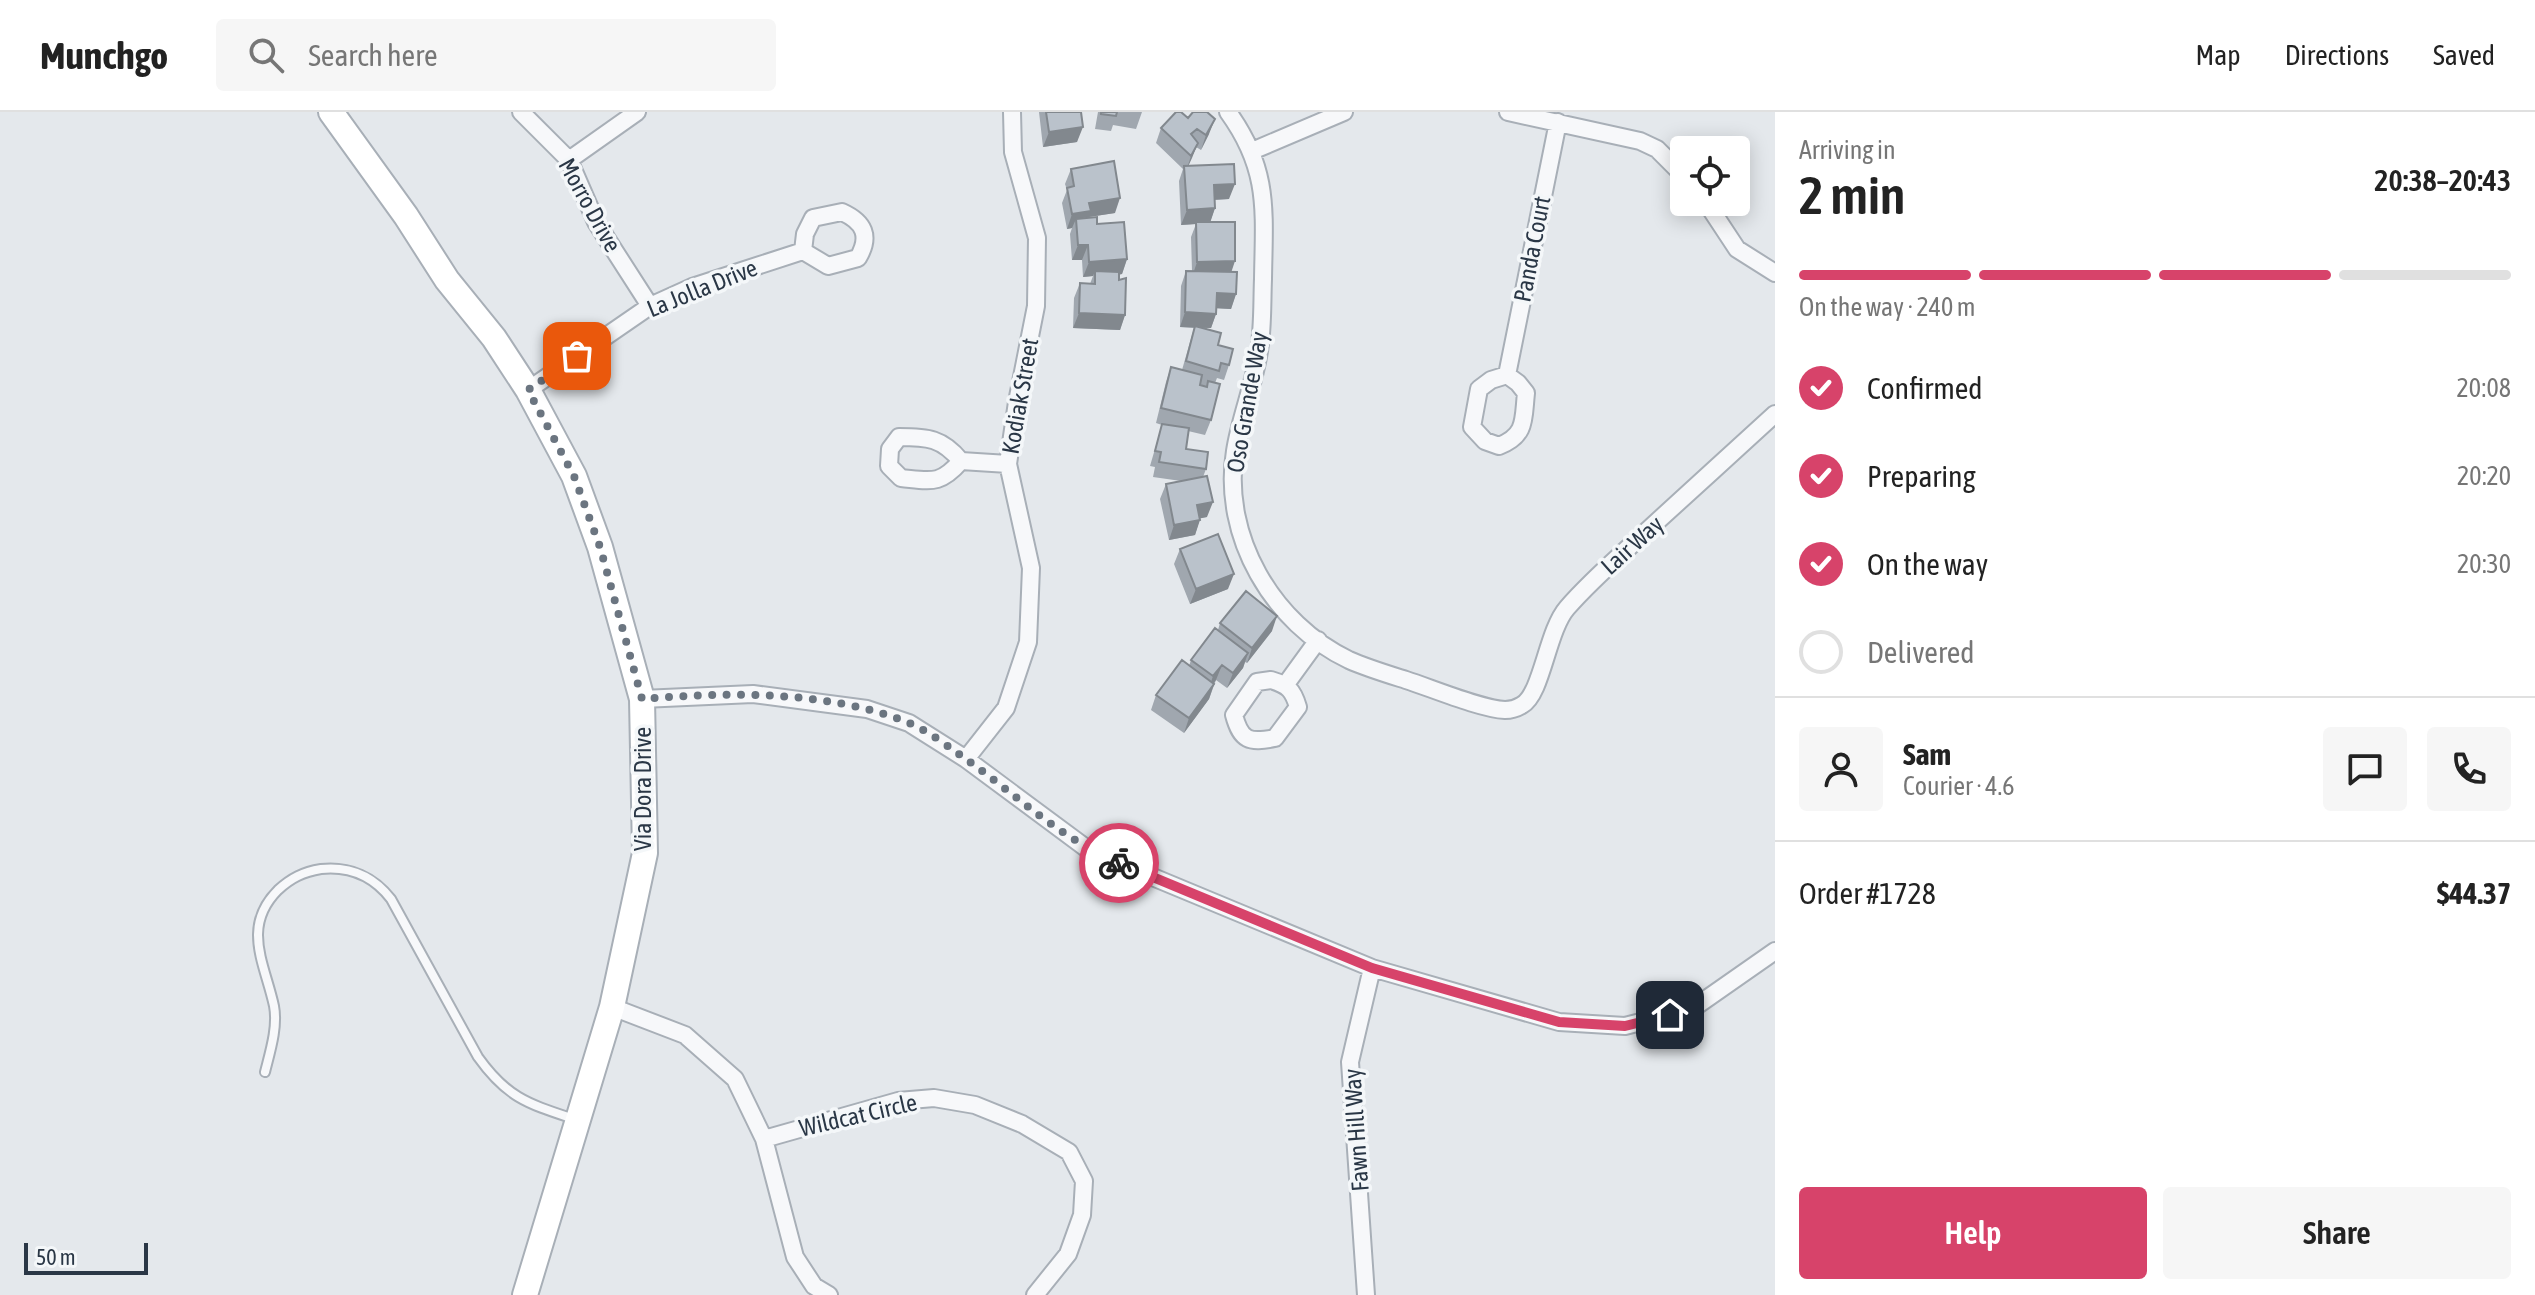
<!DOCTYPE html>
<meta charset="utf-8">
<style>
body{margin:0;font-family:"Asap Condensed",sans-serif;background:#f6f6f6;color:#222;height:100vh;display:flex;flex-direction:column;font-size:30px;white-space:nowrap}
*{box-sizing:border-box;margin:0}
p{font-size:26px;color:#767676}
.icon{flex:none;width:44px;height:44px;fill:none;stroke:currentColor;stroke-width:2;stroke-linecap:round;stroke-linejoin:round}
.map{position:relative;flex:1;overflow:hidden}
.panel{display:flex;flex-direction:column;background:#fff;width:760px}
.panel>*{flex:none}
.fabs{position:absolute;left:1670px;top:24px;display:grid;gap:16px}
.fabs a{display:grid;place-items:center;width:80px;height:80px;border-radius:8px;background:#fff;box-shadow:0 4px 20px #0003;font-size:40px}
.scale{position:absolute;left:24px;bottom:20px;width:124px;box-sizing:border-box;padding-left:8px;border:4px solid #2a3746;border-top:0;font-size:22px;line-height:28px;white-space:nowrap;color:#2a3746;-webkit-text-stroke:6px #f4f7f9;paint-order:stroke}
.pin{position:absolute;display:grid;place-items:center;width:68px;height:68px;color:#fff;margin:-34px;border-radius:16px;box-shadow:0 4px 12px #0006}
.courier{position:absolute;display:grid;place-items:center;width:80px;height:80px;margin:-40px;border:6px solid #d7436a;border-radius:50%;background:#fff;color:#222;box-shadow:0 2px 10px #0007}
.head em{font-style:normal;font-weight:600}
.head div{display:flex;flex-direction:column-reverse}
.head{display:flex;align-items:center;justify-content:space-between;height:136px;padding:0 24px}
h1{font-size:52px;font-weight:600;line-height:60px}
.bar{display:grid;grid-template-columns:repeat(4,1fr);gap:12px 8px;align-content:center;height:96px;padding:0 24px}
.bar i{height:10px;border-radius:6px;background:#e0e0e0}
.bar .current{background:#d7436a}
.bar p{grid-column:span 4}
.line{display:flex;align-items:center;gap:20px;padding:0 24px;border-top:2px solid #e0e0e0}
.line div{flex:1}
.round{display:grid;place-items:center;flex:none;width:84px;height:84px;border-radius:8px;background:#f6f6f6}
ol{padding:0 24px;list-style:none}
li{display:flex;align-items:center;gap:24px;height:88px}
li p{margin-inline-start:auto}
li .icon{padding:8px;border-radius:50%;background:#d7436a;color:#fff;stroke-width:4}
li:last-child{color:#767676}
li i{width:44px;height:44px;border:4px solid #e0e0e0;border-radius:50%}
.action{display:flex;gap:16px;margin-top:auto;padding:16px 24px}
.action a{flex:1;height:92px;border-radius:8px;background:#d7436a;color:#fff;font-size:32px;font-weight:600;line-height:92px;text-align:center}
.action a+a{background:#f6f6f6;color:#222}
header{display:flex;align-items:center;gap:48px;box-sizing:border-box;height:112px;padding:0 40px;background:#fff;border-bottom:2px solid #e0e0e0}
header strong{font-size:38px}
nav{display:flex;gap:44px;margin-inline-start:auto;font-size:28px}
.search{width:560px;height:72px;background:#f6f6f6;display:flex;align-items:center;gap:20px;box-sizing:border-box;padding:0 28px;border-radius:8px;color:#767676;font-size:30px}
main{display:flex;flex:1;min-height:0}
.map>svg:first-child{display:block}
.lines{fill:none;stroke-linecap:round;stroke-linejoin:round}
.lane-casing{stroke:#a8afb7;stroke-width:12}
.street-casing{stroke:#a8afb7;stroke-width:20}
.secondary-casing{stroke:#a8afb7;stroke-width:28}
.lane{stroke:#f7f8fa;stroke-width:8}
.street{stroke:#f7f8fa;stroke-width:16}
.secondary{stroke:#fff;stroke-width:24}
.wall{fill:#a0a7af}
.shaded-wall{fill:#82888e}
.building{fill:#bac2cb;stroke:#82888e;stroke-width:2}
.done{stroke:#6b7580;stroke-width:8;stroke-dasharray:0 14.4}
.route{stroke:#d7436a;stroke-width:10}
.labels{text-anchor:middle;dominant-baseline:central;stroke-width:7;stroke-linejoin:round;paint-order:stroke}
.street-label{font-size:24px;fill:#2a3746;stroke:#f4f7f9}
</style>
<header>
<strong>Munchgo</strong>
<div class="search"><svg class="icon" aria-label="search" viewBox="0 0 24 24"><circle cx="10" cy="10" r="6"/><path d="M15 15l6 6"/></svg>Search here</div>
<nav><a>Map</a><a>Directions</a><a>Saved</a></nav>
</header>
<main>
<div class="map">
<svg width="1775" height="1183" viewBox="0 0 1775 1183">
<rect width="100%" height="100%" fill="#e4e8ec"/>
<g class="lines">
<!-- lane casing -->
<g class="lane-casing">
<path id="lane" d="M265 960C270 940 278 915 274 894 265 852 241 815 278 778 291 766 303 760 321 757 350 754 374 765 391 787L478 945C508 987 529 992 577 1008"/>
</g>
<!-- street casing -->
<g class="street-casing">
<path id="street" d="M521 0 569 48 596 110 650 194
M1228 0C1270 58 1264 99 1263 167 1262 191 1263 216 1259 239 1254 273 1240 306 1235 339 1221 424 1273 512 1349 548 1367 556 1387 562 1406 568 1431 576 1481 597 1505 598 1510 598 1517 596 1522 593 1542 582 1547 519 1567 496 1592 467 1622 442 1650 416 1692 378 1733 340 1775 302
M1508 0 1640 29 1657 37 1684 64
M1252 39 1344 0
M569 48 637 0
M1706 90 1737 137 1775 161
M842 100C864 110 871 124 858 146L828 154 803 139 805 122 813 106Z
M1507 263 1558 10
M1507 263 1518 271 1526 281C1523 307 1527 323 1499 334L1485 329 1472 315 1479 277 1491 268Z
M528 278 650 194 692 175 803 139
M899 325C928 325 942 326 961 349 940 373 932 369 901 366L889 354 890 337Z
M961 349 1008 352
M1271 568C1288 573 1293 578 1298 595L1275 626C1249 631 1241 629 1234 603L1257 570Z
M1286 572 1318 528
M642 587 753 582 867 597 909 611 966 647 1090 739 1372 856 1559 910 1625 914 1692 897 1775 839
M966 647 1006 596 1028 530 1031 456 1008 352 1017 290 1036 194 1037 126 1013 40 1012 0
M612 895 685 923 735 967 764 1027
M829 1183 814 1174 795 1145 764 1027 898 989 934 986 975 993 1022 1012 1069 1040 1084 1069 1082 1103 1068 1142 1035 1183
M1366 1183 1350 950 1372 856"/>
</g>
<!-- secondary casing -->
<g class="secondary-casing">
<path id="secondary" d="M331 0 406 104 447 168 494 226 528 278 574 364 600 435 642 587 645 741 612 895 525 1183"/>
</g>
<!-- lane -->
<use href="#lane" class="lane"/>
<!-- street -->
<use href="#street" class="street"/>
<!-- secondary -->
<use href="#secondary" class="secondary"/>
</g>
<!-- wall -->
<path class="wall" d="M1039 0H1081L1077 30 1043 35Z
M1098 0H1142L1136 17 1113 13 1111 19 1095 17Z
M1176 0 1209 22 1201 38 1196 35 1188 54 1229 87 1215 88V96L1210 110 1231 160 1236 182 1231 197 1216 196V202L1211 216H1205L1218 233 1229 253 1224 268 1217 266 1215 271 1211 308 1205 323 1188 319 1186 337 1206 357 1203 365 1207 405 1200 406 1195 423 1169 428 1160 387 1166 372 1181 369 1153 365 1155 355 1150 354 1162 313 1156 311 1166 270 1171 255 1182 258 1194 216 1180 215 1181 174 1186 159H1192L1191 125 1196 112 1181 113 1179 69 1183 57 1156 31 1161 16Z
M1071 57 1115 101 1088 105 1097 112 1127 147 1122 162 1119 163V168L1125 203 1120 218 1073 216 1074 186 1080 171 1090 172 1093 164 1083 165 1082 148H1072L1070 122 1072 116 1067 117 1062 91 1067 78 1065 72Z
M1180 437 1228 477 1190 492 1174 452Z
M1220 511 1272 519 1247 551 1245 550 1243 556 1227 576 1216 568 1209 587 1184 621 1151 598 1156 583 1189 554 1191 548 1218 518Z"/>
<!-- shaded-wall -->
<path class="shaded-wall" d="M1215 7 1209 22 1201 38 1206 23Z
M1083 15 1077 30 1043 35 1049 20Z
M1198 31 1192 46 1186 59 1191 44Z
M1235 72 1229 87 1208 88 1214 73Z
M1120 86 1115 101 1076 107 1072 116 1067 117 1072 102 1089 91Z
M1215 96 1210 111 1181 113 1187 98Z
M1078 133H1088L1082 148H1072Z
M1127 147 1122 162 1095 164V159L1093 164 1083 165 1089 150Z
M1235 149 1230 164 1192 165 1197 150Z
M1217 181 1236 182 1231 197 1211 196Z
M1185 200 1216 202 1211 216 1180 215Z
M1079 201 1125 203 1120 218 1073 216Z
M1213 390 1207 405 1192 408 1197 393Z
M1200 408 1195 423 1169 428 1174 413Z
M1234 462 1228 477 1190 492 1196 477Z
M1277 504 1272 519 1247 551 1252 536Z
M1248 541 1243 556 1227 576 1233 561Z
M1222 553 1216 568 1208 579 1213 564Z
M1214 572 1209 587 1184 621 1189 606Z"/>
<!-- building -->
<path class="building" d="M1046 0H1081L1083 15 1049 20Z
M1101 0H1117L1116 4 1101 2Z
M1176 0H1181L1188 6 1193 0H1207L1215 7 1206 23 1197 17 1191 22 1198 31 1191 44 1161 16Z
M1114 49 1120 86 1089 91 1091 99 1072 102 1067 76 1074 74 1071 57Z
M1234 52 1235 72 1214 73 1215 96 1187 98 1184 54Z
M1097 105V112L1124 110 1127 147 1089 150 1088 133H1078L1076 107Z
M1196 110H1235V149L1197 150Z
M1095 159 1119 160V168L1126 166 1125 203 1079 201 1080 171 1095 172Z
M1186 159 1237 160 1236 182 1217 181 1216 202 1185 200Z
M1195 214 1221 221 1218 233 1233 237 1229 253 1221 251 1219 259 1186 249Z
M1171 255 1202 263 1200 273 1207 275 1208 269 1220 272 1211 308 1161 296Z
M1162 312 1189 316 1186 337 1208 340 1206 357 1159 350 1161 340 1155 339Z
M1207 364 1213 390 1197 393 1200 408 1174 413 1166 372Z
M1218 422 1234 462 1196 477 1180 437Z
M1246 479 1277 504 1252 536 1220 511Z
M1215 516 1248 541 1233 561 1222 553 1213 564 1191 548Z
M1182 548 1214 572 1189 606 1156 583Z"/>
<g class="lines">
<!-- done -->
<path class="done" d="M577 244 528 278 574 364 600 435 642 587C728 580 825 578 907 610 927 618 946 633 963 645 1014 681 1061 727 1119 751"/>
<!-- route -->
<path class="route" d="M1119 751 1372 856 1559 910 1625 914 1670 903"/>
</g>
<g class="labels">
<!-- street labels -->
<g class="street-label">
<text transform="translate(590 93) rotate(61)">Morro Drive</text>
<text transform="translate(1532 137) rotate(-79)">Panda Court</text>
<text transform="translate(702 176) rotate(-22)">La Jolla Drive</text>
<text transform="translate(1020 284) rotate(-80)">Kodiak Street</text>
<text transform="translate(1247 290) rotate(-80)">Oso Grande Way</text>
<text transform="translate(1632 433) rotate(-42)">Lair Way</text>
<text transform="translate(642 677) rotate(-90)">Via Dora Drive</text>
<text transform="translate(858 1003) rotate(-13)">Wildcat Circle</text>
<text transform="translate(1356 1018) rotate(-94)">Fawn Hill Way</text>
</g>
</g>
</svg>
<div class="fabs">
<a><svg class="icon" aria-label="locate" viewBox="0 0 24 24"><circle cx="12" cy="12" r="6"/><path d="M12 2v4M12 18v4M2 12h4M18 12h4"/></svg></a>
</div>
<div class="scale">50 m</div>
<div class="pin" style="left:577px;top:244px;background:#ea580c"><svg class="icon" aria-label="bag" viewBox="0 0 24 24"><path d="M5 8h14l-1 12H6zM9 8a3 3 0 0 1 6 0"/></svg></div>
<div class="pin" style="left:1670px;top:903px;background:#1f2937"><svg class="icon" aria-label="home" viewBox="0 0 24 24"><path d="M3 11l9-7 9 7M6 9v11h12V9"/></svg></div>
<div class="courier" style="left:1119px;top:751px"><svg class="icon" aria-label="bike" viewBox="0 0 24 24"><circle cx="6" cy="16" r="4"/><circle cx="18" cy="16" r="4"/><path d="M6 16l4-8h5l3 8M10 8l3 8H6M13 5h3"/></svg></div>
</div>
<section class="panel">
<div class="head"><div><h1>2 min</h1><p>Arriving in</p></div><em>20:38–20:43</em></div>
<div class="bar"><i class="current"></i><i class="current"></i><i class="current"></i><i></i><p>On the way · 240 m</p></div>
<ol>
<li><svg class="icon" aria-label="check" viewBox="0 0 24 24"><path d="M5 12l5 5 9-10"/></svg>Confirmed<p>20:08</p></li>
<li><svg class="icon" aria-label="check" viewBox="0 0 24 24"><path d="M5 12l5 5 9-10"/></svg>Preparing<p>20:20</p></li>
<li><svg class="icon" aria-label="check" viewBox="0 0 24 24"><path d="M5 12l5 5 9-10"/></svg>On the way<p>20:30</p></li>
<li><i></i>Delivered</li>
</ol>
<div class="line" style="height:144px"><a class="round"><svg class="icon" aria-label="person" viewBox="0 0 24 24"><circle cx="12" cy="8" r="4"/><path d="M4 21q1-7 8-7t8 7"/></svg></a><div><b>Sam</b><p>Courier · 4.6</p></div><a class="round"><svg class="icon" aria-label="chat" viewBox="0 0 24 24"><path d="M4 5h16v11H9l-5 4z"/></svg></a><a class="round"><svg class="icon" aria-label="phone" viewBox="0 0 24 24"><path d="M5 4h4l2 5-3 2q2 4 5 5l2-3 5 2v4C11 20 4 13 5 4z"/></svg></a></div>
<div class="line" style="height:104px"><div>Order #1728</div><b>$44.37</b></div>
<div class="action"><a>Help</a><a>Share</a></div>
</section>
</main>
